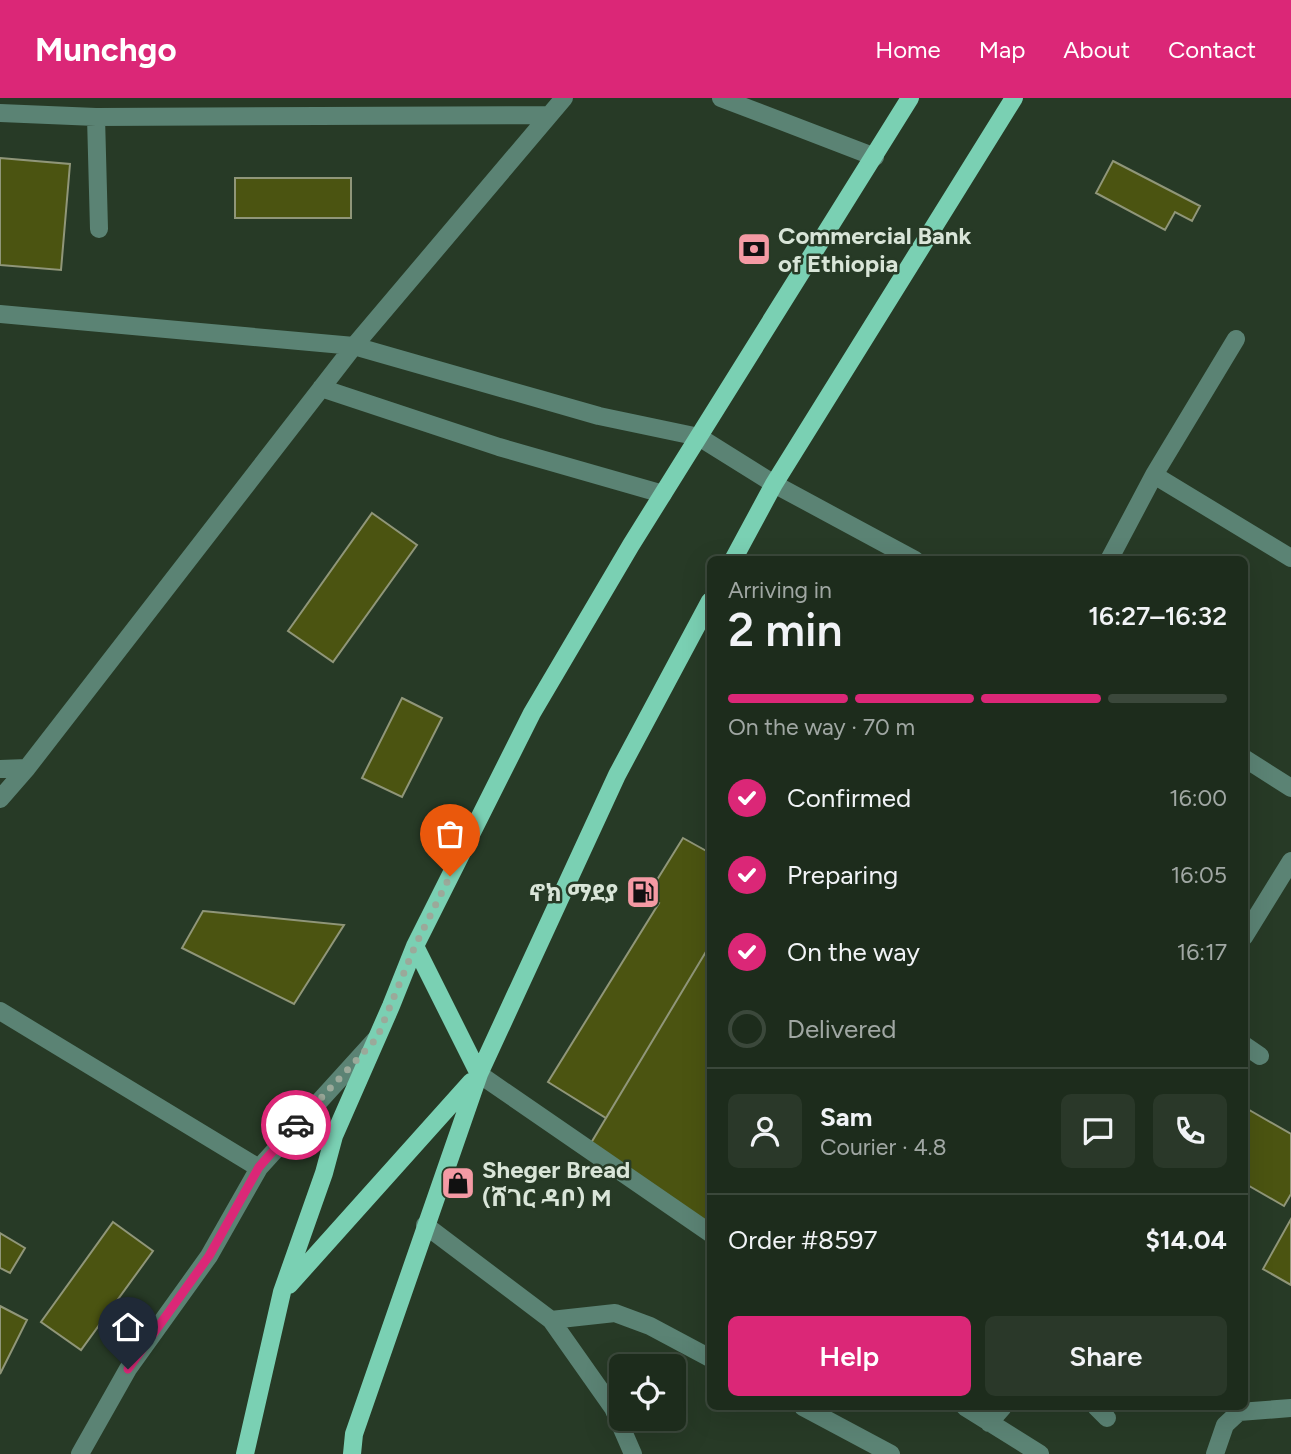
<!DOCTYPE html>
<meta charset="utf-8">
<style>
body{margin:0;font-family:Figtree,"Noto Sans Ethiopic",sans-serif;background:#2a3829;color:#f1f3f6;height:100vh;display:flex;flex-direction:column;font-size:26px;white-space:nowrap}
*{box-sizing:border-box;margin:0}
p{font-size:23px;color:#a0a7a3}
.icon{flex:none;width:38px;height:38px;fill:none;stroke:currentColor;stroke-width:2;stroke-linecap:round;stroke-linejoin:round}
.map{position:relative;flex:1;overflow:hidden}
.sheet{position:absolute;left:707px;top:458px;width:541px;height:854px;display:flex;flex-direction:column;background:#1d2c1c;border-radius:10px;box-shadow:0 7px 28px #0002,0 0 0 2px #3b483b}
.sheet>*{flex:none}
.fabs{position:absolute;left:609px;top:1256px;display:grid;gap:14px}
.fabs a{display:grid;place-items:center;width:77px;height:77px;border-radius:10px;background:#1d2c1c;box-shadow:0 7px 28px #0002,0 0 0 2px #3b483b;font-size:35px}
.pin{position:absolute;display:grid;place-items:center;width:60px;height:60px;color:#fff;margin:-72px -30px;border-radius:50% 50% 50% 0;rotate:-45deg;box-shadow:0 0 7px #0007}
.pin .icon{rotate:45deg}
.courier{position:absolute;display:grid;place-items:center;width:70px;height:70px;margin:-35px;border:5px solid #db2777;border-radius:50%;background:#fff;color:#222;box-shadow:0 2px 9px #0007}
.summary em{font-style:normal;font-weight:600}
.summary div{display:flex;flex-direction:column-reverse}
.summary{display:flex;align-items:center;justify-content:space-between;height:119px;padding:0 21px}
h1{font-size:46px;font-weight:600;line-height:52px}
.bar{display:grid;grid-template-columns:repeat(4,1fr);gap:10px 7px;align-content:center;height:84px;padding:0 21px}
.bar i{height:9px;border-radius:5px;background:#3b483b}
.bar .active{background:#db2777}
.bar p{grid-column:span 4}
.line{display:flex;align-items:center;gap:18px;padding:0 21px;border-top:2px solid #3b483b}
.line div{flex:1}
.round{display:grid;place-items:center;flex:none;width:74px;height:74px;border-radius:10px;background:#2a3829}
ol{padding:0 21px;list-style:none}
li{display:flex;align-items:center;gap:21px;height:77px}
li p{margin-inline-start:auto}
li .icon{padding:7px;border-radius:50%;background:#db2777;color:#fff;stroke-width:4}
li:last-child{color:#a0a7a3}
li i{width:38px;height:38px;border:4px solid #3b483b;border-radius:50%}
.action{display:flex;gap:14px;margin-top:auto;padding:14px 21px}
.action a{flex:1;height:80px;border-radius:10px;background:#db2777;color:#fff;font-size:28px;font-weight:600;line-height:80px;text-align:center}
.action a+a{background:#2a3829;color:#f1f3f6}
header{display:flex;align-items:center;gap:42px;box-sizing:border-box;height:98px;padding:0 35px;background:#db2777;color:#fff}
header strong{font-size:33px}
nav{display:flex;gap:38px;margin-inline-start:auto;font-size:24px}
.map>svg:first-child{display:block}
.building{fill:#4b5411;stroke:#909679;stroke-width:2}
.lines{fill:none;stroke-linecap:round;stroke-linejoin:round}
.minor{stroke:#5b8374;stroke-width:18}
.major{stroke:#7ad0b3;stroke-width:18}
.done{stroke:#9ba99a;stroke-width:7;stroke-dasharray:0 12.6}
.route{stroke:#db2777;stroke-width:9}
.labels{text-anchor:middle;dominant-baseline:central;stroke-width:5;stroke-linejoin:round;paint-order:stroke}
.poi-label{font-size:24px;font-weight:bold;fill:#d9e5d8;stroke:#273a26;text-anchor:start}
</style>
<header>
<strong>Munchgo</strong>
<nav><a>Home</a><a>Map</a><a>About</a><a>Contact</a></nav>
</header>
<div class="map">
<svg width="1291" height="1356" viewBox="0 0 1291 1356">
<rect width="100%" height="100%" fill="#273a26"/>
<!-- building -->
<path class="building" d="M0 60 70 66 61 172 0 167Z
M1113 63 1200 108 1192 123 1175 114 1165 132 1096 95Z
M235 80H351V120H235Z
M372 415 417 447 333 564 288 533Z
M402 600 442 620 402 699 362 680Z
M683 740 710 755V847L606 1020 548 984 659 805 647 798Z
M203 813 344 827 294 906 182 850Z
M710 847V1132L588 1050Z
M1244 1009 1291 1036V1096L1284 1108 1244 1085Z
M1291 1121V1187L1263 1171Z
M113 1124 153 1153 81 1252 41 1224Z
M0 1135 25 1150 10 1175 0 1170Z
M0 1208 27 1222 0 1276Z"/>
<g class="lines">
<!-- minor -->
<path class="minor" d="M721 0 875 59
M0 15 96 19 547 17
M96 19 99 131
M0 216 354 248 599 318 699 339 774 386 915 462
M321 290 499 349 663 396
M1154 377 1291 460
M1109 462 1154 377 1236 241
M1244 660 1291 690
M0 671 27 670
M0 701 27 670 354 248 564 0
M1244 839 1291 763
M0 913 259 1070
M1244 947 1260 958
M479 976 710 1135
M425 1127 551 1222 613 1310 633 1356
M551 1222 615 1215 650 1228 710 1260
M803 1309 891 1356
M965 1309 1040 1356
M1096 1309 1107 1320
M989 1325 1003 1309
M80 1356 128 1271 209 1158 259 1070 375 942
M1215 1356 1225 1327 1239 1314 1291 1310"/>
<!-- major -->
<path class="major" d="M733 462 774 386 1014 0
M415 848 479 976
M289 1187 471 984
M245 1356 282 1194 324 1075 334 1038 391 908 415 848 532 615 631 447 910 0
M352 1356 354 1336 479 976 617 677 710 503"/>
</g>
<g class="lines">
<!-- done -->
<path class="done" d="M296 1027 377 940 415 848 450 778"/>
<!-- route -->
<path class="route" d="M128 1271 209 1158 259 1069 296 1027"/>
</g>
<!-- icons -->
<defs>
<g id="bank-square" transform="scale(1.75)"><rect x="-9" y="-9" width="18" height="18" rx="4" fill="#f49aa4" stroke="#273a26"/><path d="M-6-4H6V4H-6ZM0-2.3a2.3 2.3 0 1 0 0 4.6a2.3 2.3 0 1 0 0-4.6Z" fill="#111"/></g>
<g id="fuel-square" transform="scale(1.75)"><rect x="-9" y="-9" width="18" height="18" rx="4" fill="#f49aa4" stroke="#273a26"/><path d="M-5.5-6h7V0h2V4h1.3V-2.5L3-4.5l.8-.8L6-3V5H2.5V1h-1V6h-7ZM-4.2-4.7v3.2H.2V-4.7Z" fill="#111"/></g>
<g id="shop-square" transform="scale(1.75)"><rect x="-9" y="-9" width="18" height="18" rx="4" fill="#f49aa4" stroke="#273a26"/><path d="M-5-2.5h2.3a2.7 3.5 0 0 1 5.4 0H5L5.5 6h-11ZM-1.5-2.5h3a1.5 2.3 0 0 0-3 0Z" fill="#111"/></g>
</defs>
<g fill-rule="evenodd">
<use href="#bank-square" x="754" y="151"/>
<use href="#fuel-square" x="643" y="794"/>
<use href="#shop-square" x="458" y="1085"/>
</g>
<g class="labels">
<!-- poi labels -->
<g class="poi-label">
<text x="778" y="137">Commercial Bank<tspan x="778" dy="28">of Ethiopia</tspan></text>
<text x="618" y="794" text-anchor="end">ኖክ ማደያ</text>
<text x="482" y="1071">Sheger Bread<tspan x="482" dy="28">(ሸገር ዳቦ) M</tspan></text>
</g>
</g>
</svg>
<div class="fabs">
<a><svg class="icon" aria-label="locate" viewBox="0 0 24 24"><circle cx="12" cy="12" r="6"/><path d="M12 2v4M12 18v4M2 12h4M18 12h4"/></svg></a>
</div>
<div class="pin" style="left:450px;top:778px;background:#ea580c"><svg class="icon" aria-label="bag" viewBox="0 0 24 24"><path d="M5 8h14l-1 12H6zM9 8a3 3 0 0 1 6 0"/></svg></div>
<div class="pin" style="left:128px;top:1271px;background:#1f2937"><svg class="icon" aria-label="home" viewBox="0 0 24 24"><path d="M3 11l9-7 9 7M6 9v11h12V9"/></svg></div>
<div class="courier" style="left:296px;top:1027px"><svg class="icon" aria-label="car" viewBox="0 0 24 24"><path d="M5 17H2v-5l4-1 3-4h7l3 4 3 1v5h-3M9 17h6M6 11h13"/><circle cx="7" cy="17" r="2"/><circle cx="17" cy="17" r="2"/></svg></div>
<section class="sheet">
<div class="summary"><div><h1>2 min</h1><p>Arriving in</p></div><em>16:27–16:32</em></div>
<div class="bar"><i class="active"></i><i class="active"></i><i class="active"></i><i></i><p>On the way · 70 m</p></div>
<ol>
<li><svg class="icon" aria-label="check" viewBox="0 0 24 24"><path d="M5 12l5 5 9-10"/></svg>Confirmed<p>16:00</p></li>
<li><svg class="icon" aria-label="check" viewBox="0 0 24 24"><path d="M5 12l5 5 9-10"/></svg>Preparing<p>16:05</p></li>
<li><svg class="icon" aria-label="check" viewBox="0 0 24 24"><path d="M5 12l5 5 9-10"/></svg>On the way<p>16:17</p></li>
<li><i></i>Delivered</li>
</ol>
<div class="line" style="height:126px"><a class="round"><svg class="icon" aria-label="person" viewBox="0 0 24 24"><circle cx="12" cy="8" r="4"/><path d="M4 21q1-7 8-7t8 7"/></svg></a><div><b>Sam</b><p>Courier · 4.8</p></div><a class="round"><svg class="icon" aria-label="chat" viewBox="0 0 24 24"><path d="M4 5h16v11H9l-5 4z"/></svg></a><a class="round"><svg class="icon" aria-label="phone" viewBox="0 0 24 24"><path d="M5 4h4l2 5-3 2q2 4 5 5l2-3 5 2v4C11 20 4 13 5 4z"/></svg></a></div>
<div class="line" style="height:91px"><div>Order #8597</div><b>$14.04</b></div>
<div class="action"><a>Help</a><a>Share</a></div>
</section>
</div>
